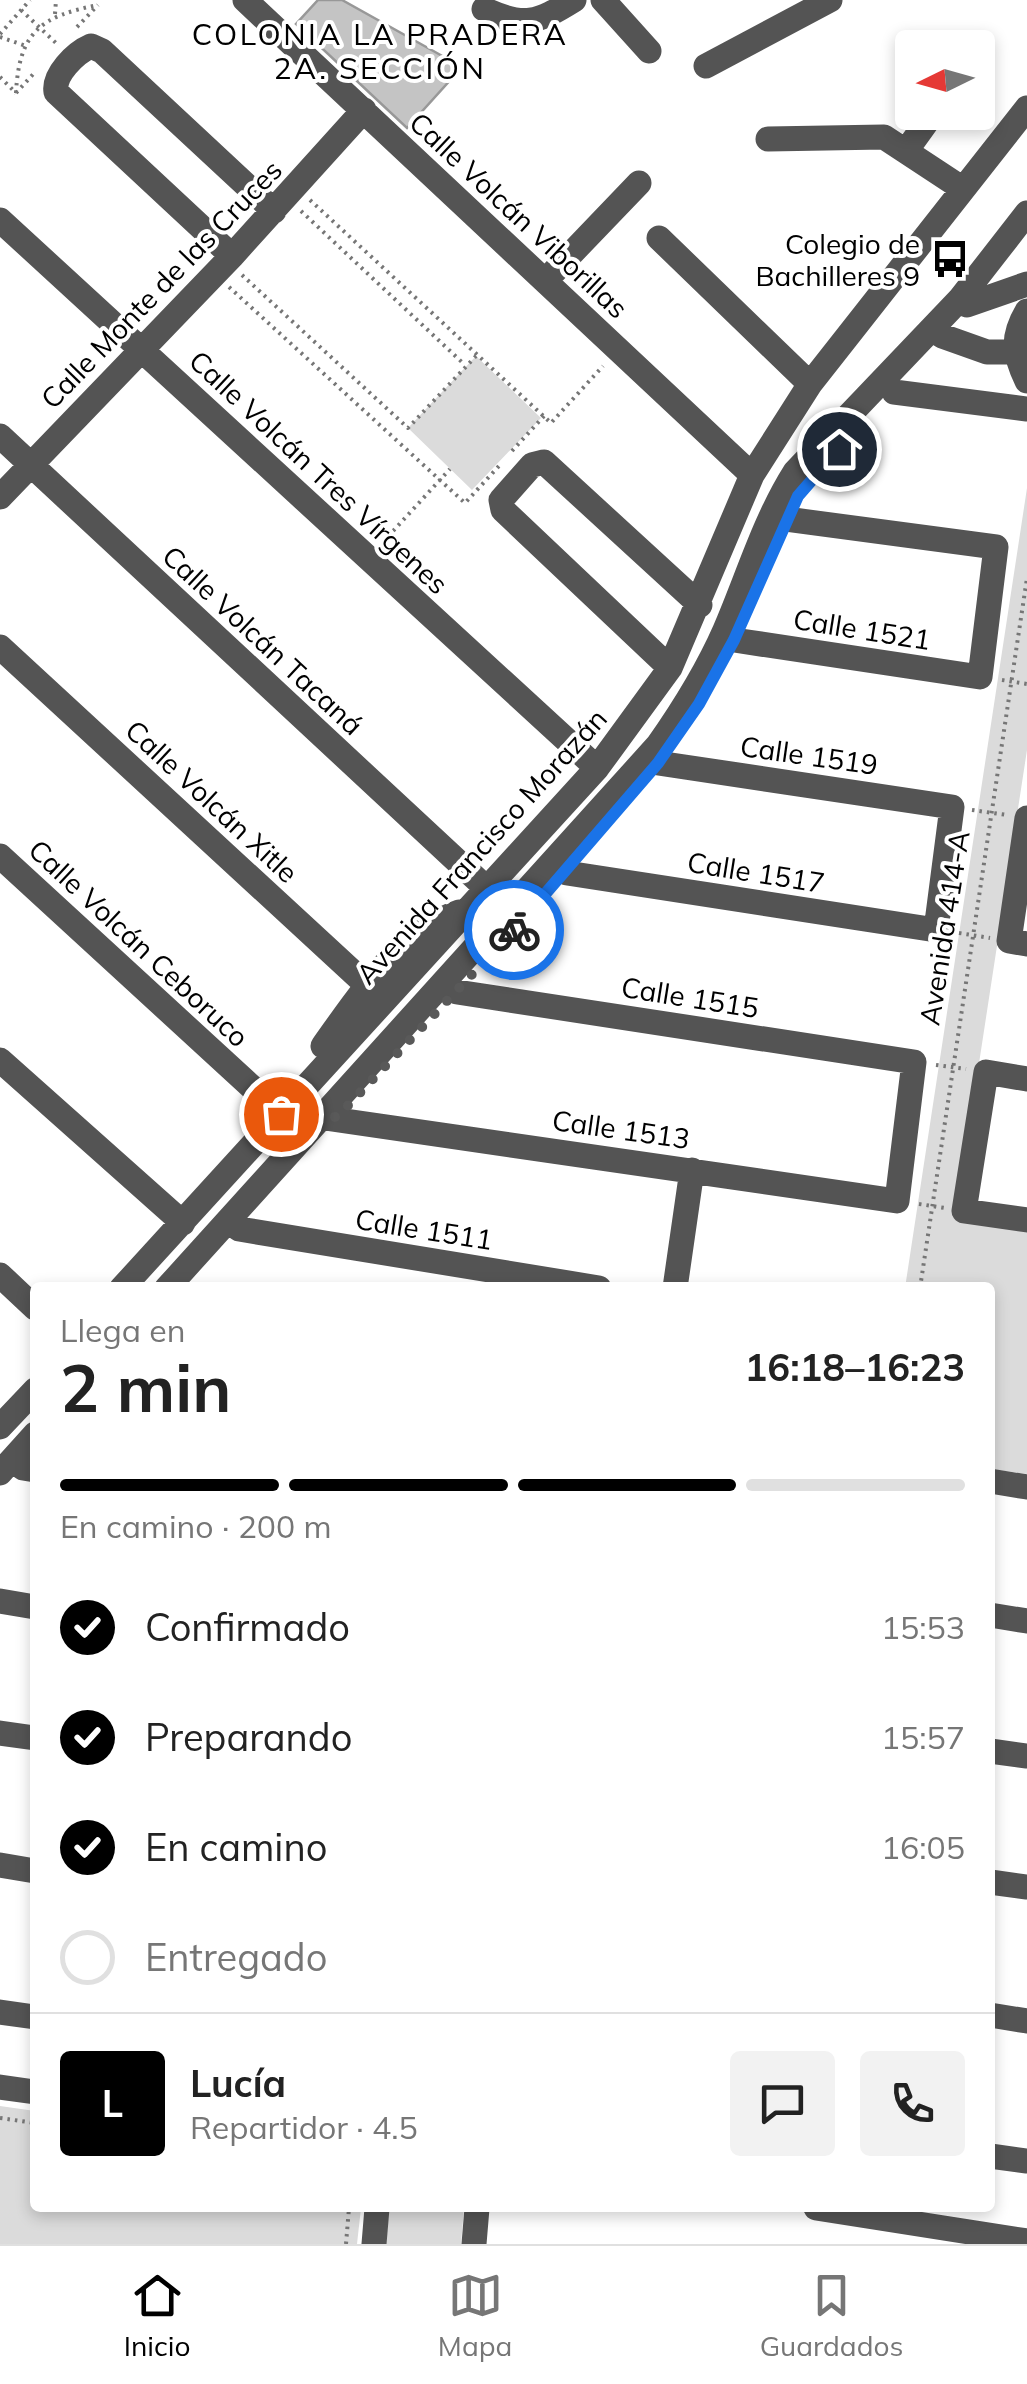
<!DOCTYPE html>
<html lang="es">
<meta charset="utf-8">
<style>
body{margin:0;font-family:Mulish,sans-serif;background:#f2f2f2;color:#222;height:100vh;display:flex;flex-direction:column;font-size:38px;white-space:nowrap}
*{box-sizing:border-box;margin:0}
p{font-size:32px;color:#767676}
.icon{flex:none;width:55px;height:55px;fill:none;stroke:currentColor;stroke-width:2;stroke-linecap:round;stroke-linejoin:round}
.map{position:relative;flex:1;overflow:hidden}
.details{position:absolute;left:30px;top:1282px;width:965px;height:930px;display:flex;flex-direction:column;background:#fff;border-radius:10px;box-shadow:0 5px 15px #0003}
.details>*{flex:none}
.needle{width:65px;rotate:265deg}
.controls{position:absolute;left:895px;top:30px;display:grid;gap:20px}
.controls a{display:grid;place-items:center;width:100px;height:100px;border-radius:10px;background:#fff;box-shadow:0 5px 15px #0003;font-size:50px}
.pin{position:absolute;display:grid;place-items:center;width:85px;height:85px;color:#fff;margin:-42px;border:5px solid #fff;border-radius:50%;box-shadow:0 2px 10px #0007}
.courier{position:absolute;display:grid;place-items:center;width:100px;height:100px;margin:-50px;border:8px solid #1a73e8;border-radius:50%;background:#fff;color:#222;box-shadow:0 2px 12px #0007}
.headline em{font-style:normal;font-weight:700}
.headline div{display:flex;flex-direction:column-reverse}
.headline{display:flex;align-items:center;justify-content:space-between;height:170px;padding:0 30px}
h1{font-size:65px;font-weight:700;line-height:75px}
.bar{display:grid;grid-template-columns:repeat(4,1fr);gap:15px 10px;align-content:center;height:120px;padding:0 30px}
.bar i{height:12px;border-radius:8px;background:#e0e0e0}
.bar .on{background:#000}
.bar p{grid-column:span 4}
.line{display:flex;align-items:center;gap:25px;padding:0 30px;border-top:2px solid #e0e0e0}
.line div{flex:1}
.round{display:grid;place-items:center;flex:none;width:105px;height:105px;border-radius:10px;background:#f2f2f2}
ol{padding:0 30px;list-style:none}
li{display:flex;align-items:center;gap:30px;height:110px}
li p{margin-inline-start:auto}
li .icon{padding:10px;border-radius:50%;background:#000;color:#fff;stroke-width:4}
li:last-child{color:#767676}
li i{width:55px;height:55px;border:5px solid #e0e0e0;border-radius:50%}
.dock{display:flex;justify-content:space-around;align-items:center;height:140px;border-top:2px solid #e0e0e0;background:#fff;font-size:28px;color:#767676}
.dock a{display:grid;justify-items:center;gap:5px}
.dock .on{color:#000}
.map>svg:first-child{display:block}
.green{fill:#dbdbdb}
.building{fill:#c4c4c4;stroke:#989898;stroke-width:2.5}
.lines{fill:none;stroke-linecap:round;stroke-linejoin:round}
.path{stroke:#767676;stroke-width:4;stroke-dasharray:2.5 5;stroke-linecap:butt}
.minor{stroke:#545454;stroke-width:25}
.done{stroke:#595959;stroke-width:10;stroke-dasharray:0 18}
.route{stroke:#1a73e8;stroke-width:12}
.labels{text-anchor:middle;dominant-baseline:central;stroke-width:8;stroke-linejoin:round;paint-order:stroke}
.street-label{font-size:28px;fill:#000;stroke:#fff}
.poi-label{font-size:28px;fill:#000;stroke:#fff;text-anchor:end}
.neighbourhood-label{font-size:30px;letter-spacing:2.5px;fill:#000;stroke:#fff}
</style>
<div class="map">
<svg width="1027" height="2244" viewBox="0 0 1027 2244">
<rect width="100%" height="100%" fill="#fff"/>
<!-- green -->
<path class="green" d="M476 356 541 418 472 490 408 428Z
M1027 488V750L955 1220 1027 1232V1474L990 1469V1288H905Z
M0 2106 35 2111V2208H361L357 2244H0Z
M389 2208H464L461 2244H386Z"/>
<!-- building -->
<path class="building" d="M318 0H342L462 67 407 128 296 24Z"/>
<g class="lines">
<!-- path -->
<path class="path" d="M21 10 56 43
M55 14 56 0
M77 27 98 5
M0 34 30 0
M0 37 26 46
M0 77 16 93
M16 93C19 31 42 16 98 5
M16 93 36 71
M310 200 551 423 603 366
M301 211 465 365
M242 275 408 428 476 356
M229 287 465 503 499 466
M512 451 544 416
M383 542 450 469
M1002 680 1027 684
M972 810 1007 815
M959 933 990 938
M936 1065 966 1069
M919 1204 945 1208
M920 1288 1027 578
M0 2118 35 2123
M346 2244 349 2208"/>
<!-- minor -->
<path class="minor" d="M245 0 752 475
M603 0 649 51
M484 9C524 28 537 23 574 0
M706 66 830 0
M768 139 884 137 963 189
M906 151 934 112
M0 220 597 768
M659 238 810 384
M232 256 56 92C53 75 75 53 91 46L102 51 274 211
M546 280 639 183
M967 305 1027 284
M1027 311C1011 338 1014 354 1027 381
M942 336 987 352H1014
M894 392 1027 409
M0 436 485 887
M0 497 232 256 364 110
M734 640 980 677 996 547 786 519
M0 647 383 1000
M670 668 503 510 501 500 532 465 544 462 700 605
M1027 818 1009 941 1027 944
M0 856 281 1114
M567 873 936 930 952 807 658 763
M323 1046C359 996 398 933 459 912
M0 1060 183 1223
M1027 1079 986 1072 964 1211 1027 1220
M311 1116 897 1201 914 1062 457 992
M239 1229 599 1288
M0 1275 35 1308
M122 1288 597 768 670 668 752 475 810 384 1027 108
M167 1288 658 745C684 708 707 671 725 630 748 577 764 521 795 472L960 299 1027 213
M675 1288 692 1170
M0 1427 35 1390
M23 1468 35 1470
M0 1473 35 1434
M990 1481 1027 1487
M0 1601 35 1607
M990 1615 1027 1621
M0 1733 35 1738
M990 1751 1027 1756
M0 1865 35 1871
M990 1882 1027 1887
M0 2012 35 2017
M990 2015 1027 2021
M0 2087 35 2092
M990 2156 1027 2161
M816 2208 1027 2241
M374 2244 377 2208
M474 2244 477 2208"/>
</g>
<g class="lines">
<!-- done -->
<path class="done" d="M281 1114 337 1117 514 930"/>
<!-- route -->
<path class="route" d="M514 930 658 763 699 704 734 640 798 496 839 449"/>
</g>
<!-- icons -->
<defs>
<g id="bus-bare" transform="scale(3)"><path d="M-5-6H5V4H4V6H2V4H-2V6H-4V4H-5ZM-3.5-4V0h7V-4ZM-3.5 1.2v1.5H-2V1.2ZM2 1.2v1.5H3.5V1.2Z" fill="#000" stroke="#fff" stroke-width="2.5" paint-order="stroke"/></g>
</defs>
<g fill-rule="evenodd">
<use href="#bus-bare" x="950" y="259"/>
</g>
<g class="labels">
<!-- street labels -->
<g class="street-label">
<text transform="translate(519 215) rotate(43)">Calle Volcán Viborillas</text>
<text transform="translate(161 284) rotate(-46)">Calle Monte de las Cruces</text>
<text transform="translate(319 472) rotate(43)">Calle Volcán Tres Vírgenes</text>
<text transform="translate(862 629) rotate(9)">Calle 1521</text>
<text transform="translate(263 640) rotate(43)">Calle Volcán Tacaná</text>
<text transform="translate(809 755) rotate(8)">Calle 1519</text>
<text transform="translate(212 801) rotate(43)">Calle Volcán Xitle</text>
<text transform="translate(481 846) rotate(-48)">Avenida Francisco Morazán</text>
<text transform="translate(756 872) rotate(9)">Calle 1517</text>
<text transform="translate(944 928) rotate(-81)">Avenida 414-A</text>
<text transform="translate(139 943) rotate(43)">Calle Volcán Ceboruco</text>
<text transform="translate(690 997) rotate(9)">Calle 1515</text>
<text transform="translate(621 1129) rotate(8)">Calle 1513</text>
<text transform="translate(424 1229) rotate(9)">Calle 1511</text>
</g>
<!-- poi labels -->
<g class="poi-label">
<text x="920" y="243">Colegio de<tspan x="920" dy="32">Bachilleres 9</tspan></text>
</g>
<!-- neighbourhood labels -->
<g class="neighbourhood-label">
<text x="380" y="34">COLONIA LA PRADERA<tspan x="380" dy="34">2A. SECCIÓN</tspan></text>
</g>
</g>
</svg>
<div class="controls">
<a><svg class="needle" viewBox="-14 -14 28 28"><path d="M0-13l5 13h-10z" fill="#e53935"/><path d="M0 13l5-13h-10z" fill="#767676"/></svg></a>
</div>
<div class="pin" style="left:281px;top:1114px;background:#ea580c"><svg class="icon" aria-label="bag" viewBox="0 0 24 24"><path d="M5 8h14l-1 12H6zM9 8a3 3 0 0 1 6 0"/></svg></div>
<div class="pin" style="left:839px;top:449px;background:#1f2937"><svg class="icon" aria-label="home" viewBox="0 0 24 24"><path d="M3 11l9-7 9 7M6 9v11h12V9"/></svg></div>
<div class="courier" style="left:514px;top:930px"><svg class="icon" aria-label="bike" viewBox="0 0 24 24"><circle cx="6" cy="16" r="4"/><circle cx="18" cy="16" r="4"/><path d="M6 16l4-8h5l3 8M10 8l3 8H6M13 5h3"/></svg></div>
<section class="details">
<div class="headline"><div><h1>2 min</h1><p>Llega en</p></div><em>16:18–16:23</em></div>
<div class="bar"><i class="on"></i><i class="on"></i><i class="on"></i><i></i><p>En camino · 200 m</p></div>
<ol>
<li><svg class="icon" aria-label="check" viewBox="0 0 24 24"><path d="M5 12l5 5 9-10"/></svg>Confirmado<p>15:53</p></li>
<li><svg class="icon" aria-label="check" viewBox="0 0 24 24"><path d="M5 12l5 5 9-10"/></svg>Preparando<p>15:57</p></li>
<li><svg class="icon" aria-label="check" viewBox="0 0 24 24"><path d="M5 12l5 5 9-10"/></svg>En camino<p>16:05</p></li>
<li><i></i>Entregado</li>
</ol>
<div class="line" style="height:180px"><b class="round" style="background:#000;color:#fff">L</b><div><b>Lucía</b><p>Repartidor · 4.5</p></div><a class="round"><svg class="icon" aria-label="chat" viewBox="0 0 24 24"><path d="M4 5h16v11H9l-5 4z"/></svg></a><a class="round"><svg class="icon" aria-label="phone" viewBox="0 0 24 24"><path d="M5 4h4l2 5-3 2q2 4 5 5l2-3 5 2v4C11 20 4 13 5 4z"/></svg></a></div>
</section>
</div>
<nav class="dock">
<a class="on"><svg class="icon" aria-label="home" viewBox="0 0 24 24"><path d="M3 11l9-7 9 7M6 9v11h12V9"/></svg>Inicio</a>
<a><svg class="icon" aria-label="map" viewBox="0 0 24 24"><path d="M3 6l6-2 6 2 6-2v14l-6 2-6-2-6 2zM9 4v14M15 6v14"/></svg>Mapa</a>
<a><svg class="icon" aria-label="saved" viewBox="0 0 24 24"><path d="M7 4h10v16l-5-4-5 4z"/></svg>Guardados</a>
</nav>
